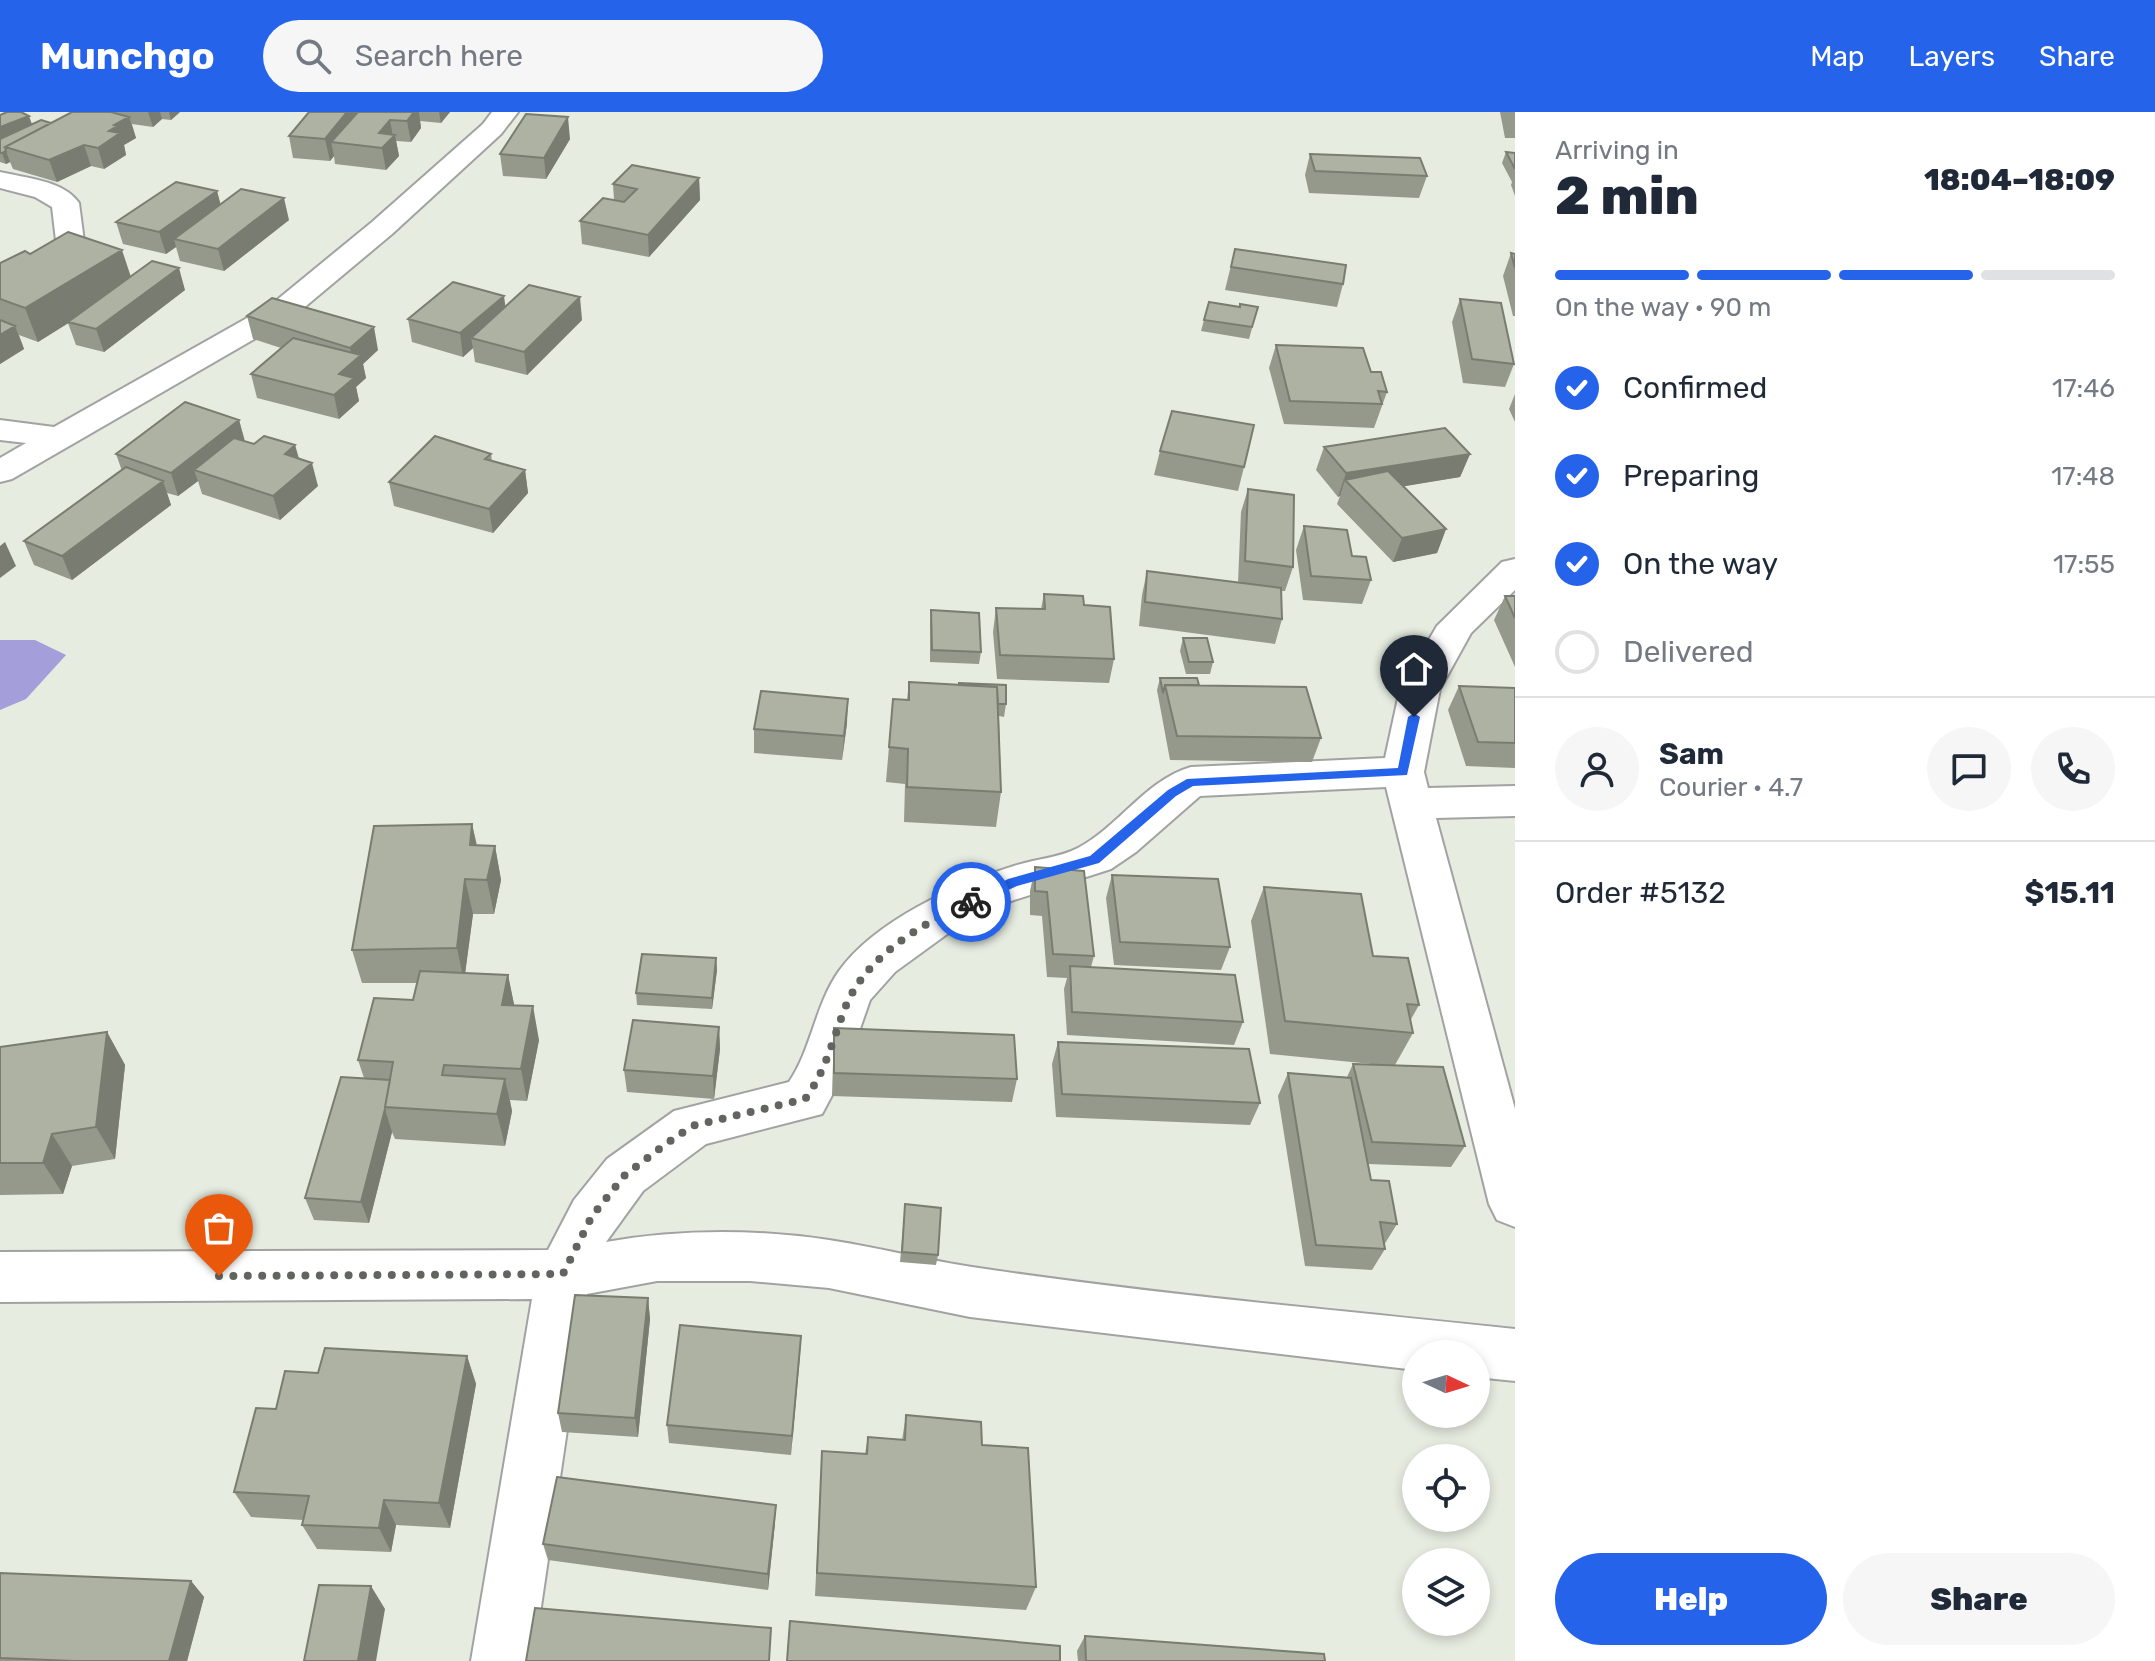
<!DOCTYPE html>
<meta charset="utf-8">
<style>
body{margin:0;font-family:Rubik,sans-serif;background:#f6f6f7;color:#1f2937;height:100vh;display:flex;flex-direction:column;font-size:30px;white-space:nowrap}
*{box-sizing:border-box;margin:0}
p{font-size:26px;color:#747a83}
.icon{flex:none;width:44px;height:44px;fill:none;stroke:currentColor;stroke-width:2;stroke-linecap:round;stroke-linejoin:round}
.map{position:relative;flex:1;overflow:hidden}
.side{display:flex;flex-direction:column;background:#fff;width:640px}
.side>*{flex:none}
.needle{width:52px;rotate:94deg}
.controls{position:absolute;left:1402px;top:1228px;display:grid;gap:16px}
.controls a{display:grid;place-items:center;width:88px;height:88px;border-radius:50%;background:#fff;box-shadow:0 4px 12px #0003;font-size:40px}
.pin{position:absolute;display:grid;place-items:center;width:68px;height:68px;color:#fff;margin:-82px -34px;border-radius:50% 50% 50% 0;rotate:-45deg;box-shadow:0 0 8px #0007}
.pin .icon{rotate:45deg}
.courier{position:absolute;display:grid;place-items:center;width:80px;height:80px;margin:-40px;border:6px solid #2563eb;border-radius:50%;background:#fff;color:#222;box-shadow:0 2px 10px #0007}
.head em{font-style:normal;font-weight:800}
.head div{display:flex;flex-direction:column-reverse}
.head{display:flex;align-items:center;justify-content:space-between;height:136px;padding:0 40px}
h1{font-size:52px;font-weight:800;line-height:60px}
.bar{display:grid;grid-template-columns:repeat(4,1fr);gap:12px 8px;align-content:center;height:96px;padding:0 40px}
.bar i{height:10px;border-radius:6px;background:#e0e1e3}
.bar .on{background:#2563eb}
.bar p{grid-column:span 4}
.line{display:flex;align-items:center;gap:20px;padding:0 40px;border-top:2px solid #e0e1e3}
.line div{flex:1}
.round{display:grid;place-items:center;flex:none;width:84px;height:84px;border-radius:42px;background:#f6f6f7}
ol{padding:0 40px;list-style:none}
li{display:flex;align-items:center;gap:24px;height:88px}
li p{margin-inline-start:auto}
li .icon{padding:8px;border-radius:50%;background:#2563eb;color:#fff;stroke-width:4}
li:last-child{color:#747a83}
li i{width:44px;height:44px;border:4px solid #e0e1e3;border-radius:50%}
.button{display:flex;gap:16px;margin-top:auto;padding:16px 40px}
.button a{flex:1;height:92px;border-radius:48px;background:#2563eb;color:#fff;font-size:32px;font-weight:800;line-height:92px;text-align:center}
.button a+a{background:#f6f6f7;color:#1f2937}
header{display:flex;align-items:center;gap:48px;box-sizing:border-box;height:112px;padding:0 40px;background:#2563eb;color:#fff}
header strong{font-size:38px}
nav{display:flex;gap:44px;margin-inline-start:auto;font-size:28px}
.search{width:560px;height:72px;background:#f6f6f7;display:flex;align-items:center;gap:20px;box-sizing:border-box;padding:0 28px;border-radius:44px;color:#747a83;font-size:30px}
main{display:flex;flex:1;min-height:0}
.map>svg:first-child{display:block}
.water{fill:#a49fdb}
.lines{fill:none;stroke-linecap:round;stroke-linejoin:round}
.street-casing{stroke:#a2a2a2;stroke-width:4}
.street{fill:#fff;fill-rule:evenodd}
.wall{fill:#95998b}
.shaded-wall{fill:#797d71}
.building{fill:#adb2a2;stroke:#797d71;stroke-width:2}
.route{fill:#2563eb}
.done{stroke:#626460;stroke-width:8;stroke-dasharray:0 14.4}
</style>
<header>
<strong>Munchgo</strong>
<div class="search"><svg class="icon" aria-label="search" viewBox="0 0 24 24"><circle cx="10" cy="10" r="6"/><path d="M15 15l6 6"/></svg>Search here</div>
<nav><a>Map</a><a>Layers</a><a>Share</a></nav>
</header>
<main>
<div class="map">
<svg width="1515" height="1549" viewBox="0 0 1515 1549">
<rect width="100%" height="100%" fill="#e6ece0"/>
<!-- water -->
<path class="water" d="M0 528H35L66 543 26 587 0 598Z"/>
<g class="lines">
<!-- street casing -->
<g class="street-casing">
<path id="street" d="M492 0H518L501 22 392 122 294 204 12 367 0 370V346L26 331 0 328V308L54 315 272 192 372 110 483 12Z
M0 60C25 66 63 68 79 91L86 145 82 151 72 154 62 151 58 145 52 95 35 85 0 76Z
M1515 447V478L1471 521 1440 577 1424 660 1428 676 1515 674V704L1436 706 1515 997V1115L1497 1108 1489 1092 1386 675 1200 684 1136 740 1111 757 1011 789 950 820 895 860 870 888 846 957 822 1002 706 1032 643 1079 606 1130C679 1117 755 1117 829 1128 877 1135 924 1148 972 1155 1152 1182 1334 1198 1515 1217V1269L1476 1265V1242H1416V1258L970 1205 829 1176 750 1169H657L587 1182 533 1549H471L532 1187 0 1190V1140L548 1138 574 1088 607 1047 674 999 789 970C812 936 815 893 839 859 875 809 956 772 1014 754 1035 747 1059 746 1078 736 1119 714 1146 668 1191 655L1385 646 1400 577 1437 514 1502 450Z"/>
</g>
<!-- street -->
<use href="#street" class="street"/>
</g>
<!-- wall -->
<path class="wall" d="M70 0H180L171 8 162 7 153 15 132 12 136 26 124 33 126 43 104 57 91 54 57 70 13 57 10 50 6 52 0 50V3L32 12 51 11 72 0Z
M309 0H450L441 11 420 9 421 16 411 30 396 29 399 44 386 58 335 52 334 44 330 49 293 46 289 24Z
M1500 0H1515V26H1505Z
M570 27 546 67 503 64 500 42Z
M1506 40 1515 41V84L1511 73 1512 70 1502 51Z
M1310 42 1427 64 1419 86 1309 81 1305 63Z
M699 66 700 88 649 145 582 132 580 109 614 88 613 72Z
M217 79 220 92 289 108 224 159 180 149 176 135 166 142 123 132 116 110Z
M1235 137 1343 172 1337 195 1225 178Z
M1511 141 1515 142V204H1513L1503 164Z
M30 142 131 165 185 178 104 240 76 233 68 211 38 230 19 223 24 237 0 252V151Z
M1460 187 1514 252 1505 275 1463 271 1452 210Z
M1209 190 1240 195H1258L1249 227 1201 219Z
M506 194 582 208 527 263 475 250 473 236 463 245 412 230 408 207Z
M247 204 378 238 363 252 366 266 356 275 359 289 339 307 257 286 251 262 281 236 253 227Z
M1276 233 1371 260 1387 280 1374 316 1284 312 1269 256Z
M1515 282V310L1509 297Z
M239 308 245 329 254 332 295 333 299 346 318 374 280 408 202 382 198 369 178 384 167 381 171 393 72 468 34 453 24 429 122 359 116 342Z
M1324 335 1470 342 1460 365 1403 374 1446 417 1437 441 1393 450 1337 392 1340 384 1338 385 1316 358Z
M1160 339 1244 355 1238 379 1154 363Z
M491 342 492 349 525 358 528 381 493 421 394 394 389 370Z
M1248 377 1293 455 1285 479H1281L1282 507 1275 532 1139 514 1142 483 1147 459 1238 471 1241 400Z
M1304 414 1352 444 1371 468 1362 492 1303 488 1296 438Z
M1044 482 1084 493 1114 547 1109 571 997 567 993 520 996 496 1041 497Z
M1505 484H1515V555L1494 508Z
M931 498 981 540 979 552 930 550V511Z
M1183 526 1213 550 1210 562H1186L1180 539Z
M1160 566 1199 573 1321 626 1312 650 1170 648 1157 578Z
M909 570 1006 592 1004 605 999 604 1001 680 996 715 904 710 905 672 886 670 893 587 907 588Z
M1459 574 1515 576V656L1466 654 1448 598Z
M847 611 842 648 754 641V617Z
M472 712 477 733 495 734 501 768 494 802H473L465 861 508 863 514 893 539 928 527 989 510 988 512 999 505 1034 395 1027 392 1020 369 1111 314 1108 305 1086 364 966 358 948 413 888 417 871H362L352 838Z
M1035 755 1094 844 1091 855 1243 910 1234 933 1067 923 1064 877 1067 866 1047 865 1042 804 1030 803V779Z
M1112 763 1230 835 1221 858 1114 853 1106 786Z
M1264 775 1373 844 1419 893 1410 909 1413 921 1395 953 1465 1034 1451 1055 1368 1052 1371 1068 1397 1112 1384 1133 1385 1137 1372 1158 1305 1154 1278 984 1288 961 1347 965 1353 952H1372L1270 942 1251 809Z
M716 846 717 858 712 897 637 893 636 881Z
M719 915 720 937 714 987 627 980 624 958Z
M834 916 1017 967 1012 990 832 984Z
M107 920 125 953 115 1047 72 1054 63 1082 0 1083V935Z
M1058 930 1260 991 1250 1013 1056 1005 1052 952Z
M905 1092 938 1143 936 1153 900 1150Z
M648 1186 650 1207 638 1325 562 1320 558 1301Z
M801 1224 791 1343 669 1331 667 1313Z
M467 1244 476 1272 450 1416 396 1413 391 1440 317 1437 302 1413 303 1408 251 1405 234 1380 276 1297 318 1261Z
M906 1303 982 1333 1036 1475 1026 1498 815 1484 822 1339 865 1342 868 1325 902 1328Z
M775 1411 768 1478 548 1448 543 1432Z
M0 1461 191 1469 204 1485 187 1549H0Z
M1085 1524 1325 1549H1078L1077 1539Z"/>
<!-- shaded-wall -->
<path class="shaded-wall" d="M148 0H160L162 7 153 15Z
M169 0H180L171 8Z
M347 0H359L331 30 334 44 330 49 325 27Z
M414 0H419L421 16 411 30 407 9Z
M439 0H450L441 11Z
M29 4 33 15 0 27V15Z
M129 5 136 26 124 33 126 43 104 57 98 36 114 13Z
M568 5 570 27 546 67 544 46Z
M390 8 393 25 395 23 399 44 386 58 379 21Z
M84 33 91 54 57 70 49 48Z
M6 39 10 50 6 52 2 41Z
M699 66 700 88 649 145 648 123Z
M217 79 223 101 174 127 176 135 166 142 159 120Z
M284 86 289 108 224 159 218 137Z
M122 138 133 171 38 230 25 196Z
M179 156 185 178 104 240 96 217Z
M504 184 507 206 471 226 473 236 463 245 460 221Z
M580 185 582 208 527 263 524 240Z
M15 214 24 237 0 252V223Z
M374 215 378 238 363 252 366 266 356 275 359 289 339 307 334 283 339 262 353 250 350 236Z
M239 308 245 331 194 358 198 369 178 384 171 361Z
M295 333 301 357 285 342Z
M1470 342 1460 365 1358 382 1345 368 1340 384 1338 385 1346 361Z
M312 351 318 374 280 408 273 384Z
M525 358 528 381 493 421 489 397Z
M163 369 171 393 72 468 62 444Z
M1446 417 1437 441 1393 450 1402 426Z
M5 430 16 454 0 466V434Z
M848 587 847 611 842 648 844 624Z
M472 712 479 746 470 733Z
M495 734 501 768 494 802 487 768Z
M465 767 473 802 464 870 457 836Z
M716 846 717 858 712 897V886Z
M508 863 515 897 502 893Z
M533 894 539 928 527 989 521 957Z
M719 915 720 937 714 987 713 964Z
M107 920 125 953 115 1047 96 1015Z
M505 967 512 999 505 1034 497 1002Z
M385 997 392 1020 369 1111 361 1090Z
M52 1022 72 1054 63 1082 43 1051Z
M648 1186 650 1207 638 1325 635 1306Z
M801 1224 800 1244 791 1343 792 1324Z
M467 1244 476 1272 450 1416 439 1391Z
M384 1388 396 1413 391 1440 379 1416Z
M776 1393 775 1411 768 1478V1462Z
M191 1469 204 1485 187 1549H169Z
M371 1474 385 1497 376 1549H358Z"/>
<!-- building -->
<path class="building" d="M7 0H21L29 4 0 15V3Z
M72 0H111L129 5 114 13 117 14 109 19 120 21 98 36 84 33 49 48 5 35Z
M309 0H347L325 27 289 24Z
M358 0H414L407 9 390 8 379 21 395 23 382 36 331 30Z
M526 2 568 5 544 46 500 42Z
M41 8 51 11 5 35 6 39 2 41H0V27Z
M1506 40 1515 41V57Z
M1310 42 1420 46 1427 64 1315 59Z
M632 53 699 66 648 123 580 109 603 86 624 90 637 77 613 72Z
M176 70 217 79 159 120 116 110Z
M241 77 284 86 218 137 174 127Z
M68 120 122 138 25 196 0 187V151L25 139 30 142Z
M1235 137 1346 153 1343 172 1231 155Z
M1511 141 1515 142V156Z
M152 149 179 156 96 217 68 210Z
M453 170 504 184 460 221 408 207Z
M529 173 580 185 524 240 471 226Z
M272 186 374 215 350 236 247 204Z
M1460 187 1501 191 1514 252 1472 247Z
M1209 190 1240 195V192L1258 195 1252 215 1204 208Z
M0 208 15 214 0 223Z
M293 226 361 243 339 262 354 266 334 283 251 262Z
M1276 233 1363 236 1371 260H1381L1387 280 1378 279 1382 292 1290 289Z
M185 290 239 308 171 361 116 342Z
M1172 299 1254 313 1244 355 1160 339Z
M1445 316 1470 342 1346 361 1324 335Z
M264 324 295 333 285 342 312 351 273 384 194 358 234 326 254 332Z
M435 324 491 342 485 347 525 358 489 397 389 370Z
M126 355 163 369 62 444 24 429Z
M1388 359 1446 417 1402 426 1345 368Z
M1248 377 1294 383 1293 455 1245 449Z
M1304 414 1347 418 1352 444 1366 445 1371 468 1311 464Z
M1147 459 1281 476 1282 507 1145 490Z
M1044 482 1083 484 1084 493 1110 495 1114 547 1000 543 996 496 1045 497Z
M1505 484H1515V506Z
M931 498 979 501 981 540 932 538Z
M1183 526H1207L1213 550H1189Z
M1160 566H1197L1199 573H1165L1163 581Z
M909 570 997 575 1001 680 907 675 908 637 889 635 893 587 909 588Z
M959 571 1006 573V592H998L997 575 959 573Z
M1165 573 1306 575 1321 626 1177 624Z
M1459 574 1515 576V631L1478 630Z
M761 579 848 587 844 624 754 617Z
M472 712 470 733 495 734 487 768 465 767 457 836 352 838 374 714Z
M1035 755 1084 759 1094 844 1053 842 1047 780 1035 779Z
M1112 763 1218 767 1230 835 1120 830Z
M1264 775 1361 782 1373 844 1408 846 1419 893 1407 892 1413 921 1285 909Z
M642 842 716 846 712 886 636 881Z
M1070 854 1235 863 1243 910 1072 900Z
M420 859 508 863 502 893 533 894 521 957 444 953 442 963 505 967 497 1002 385 995 393 950 358 948 374 886 413 888Z
M633 908 719 915 713 964 624 958Z
M834 916 1014 923 1017 967 834 961Z
M107 920 96 1015 52 1022 43 1051H0V935Z
M1058 930 1249 937 1260 991 1062 982Z
M1353 952 1443 955 1465 1034 1372 1030Z
M1288 961 1351 966 1371 1068 1389 1069 1397 1112 1380 1110 1385 1137 1316 1133Z
M341 965 390 968 385 995V997L361 1090 305 1086Z
M905 1092 941 1096 938 1143 902 1140Z
M575 1183 648 1186 635 1306 558 1301Z
M680 1213 801 1224 792 1324 667 1313Z
M325 1236 467 1244 439 1391 384 1388 379 1416 302 1413 309 1384 234 1380 256 1296 276 1297 285 1259 318 1261Z
M906 1303 981 1310 982 1333 1028 1336 1036 1475 817 1461 822 1339 867 1342 868 1325 905 1328Z
M557 1365 776 1393 768 1462 543 1432Z
M0 1461 191 1469 169 1549H74L0 1546Z
M319 1473 371 1474 358 1549H304Z
M535 1496 771 1516 769 1549H526Z
M790 1509 1060 1534V1549H787Z
M1085 1524 1324 1542 1325 1549H1086Z"/>
<!-- route -->
<path class="route" d="M1414 601 1420 605 1407 663 1193 674 1176 684 1099 751 1017 774 971 795 964 790 1008 767 1090 744 1168 678 1187 667 1398 656 1408 605Z"/>
<g class="lines">
<!-- done -->
<path class="done" d="M219 1164 563 1162 592 1104 625 1063 666 1032 692 1014 805 987C825 961 833 927 845 896 866 844 921 812 971 790"/>
</g>
</svg>
<div class="controls">
<a><svg class="needle" viewBox="-14 -14 28 28"><path d="M0-13l5 13h-10z" fill="#e53935"/><path d="M0 13l5-13h-10z" fill="#747a83"/></svg></a>
<a><svg class="icon" aria-label="locate" viewBox="0 0 24 24"><circle cx="12" cy="12" r="6"/><path d="M12 2v4M12 18v4M2 12h4M18 12h4"/></svg></a>
<a><svg class="icon" aria-label="layers" viewBox="0 0 24 24"><path d="M12 4l9 5-9 5-9-5zM3 14l9 5 9-5"/></svg></a>
</div>
<div class="pin" style="left:219px;top:1164px;background:#ea580c"><svg class="icon" aria-label="bag" viewBox="0 0 24 24"><path d="M5 8h14l-1 12H6zM9 8a3 3 0 0 1 6 0"/></svg></div>
<div class="pin" style="left:1414px;top:605px;background:#1f2937"><svg class="icon" aria-label="home" viewBox="0 0 24 24"><path d="M3 11l9-7 9 7M6 9v11h12V9"/></svg></div>
<div class="courier" style="left:971px;top:790px"><svg class="icon" aria-label="bike" viewBox="0 0 24 24"><circle cx="6" cy="16" r="4"/><circle cx="18" cy="16" r="4"/><path d="M6 16l4-8h5l3 8M10 8l3 8H6M13 5h3"/></svg></div>
</div>
<section class="side">
<div class="head"><div><h1>2 min</h1><p>Arriving in</p></div><em>18:04–18:09</em></div>
<div class="bar"><i class="on"></i><i class="on"></i><i class="on"></i><i></i><p>On the way · 90 m</p></div>
<ol>
<li><svg class="icon" aria-label="check" viewBox="0 0 24 24"><path d="M5 12l5 5 9-10"/></svg>Confirmed<p>17:46</p></li>
<li><svg class="icon" aria-label="check" viewBox="0 0 24 24"><path d="M5 12l5 5 9-10"/></svg>Preparing<p>17:48</p></li>
<li><svg class="icon" aria-label="check" viewBox="0 0 24 24"><path d="M5 12l5 5 9-10"/></svg>On the way<p>17:55</p></li>
<li><i></i>Delivered</li>
</ol>
<div class="line" style="height:144px"><a class="round"><svg class="icon" aria-label="person" viewBox="0 0 24 24"><circle cx="12" cy="8" r="4"/><path d="M4 21q1-7 8-7t8 7"/></svg></a><div><b>Sam</b><p>Courier · 4.7</p></div><a class="round"><svg class="icon" aria-label="chat" viewBox="0 0 24 24"><path d="M4 5h16v11H9l-5 4z"/></svg></a><a class="round"><svg class="icon" aria-label="phone" viewBox="0 0 24 24"><path d="M5 4h4l2 5-3 2q2 4 5 5l2-3 5 2v4C11 20 4 13 5 4z"/></svg></a></div>
<div class="line" style="height:104px"><div>Order #5132</div><b>$15.11</b></div>
<div class="button"><a>Help</a><a>Share</a></div>
</section>
</main>
